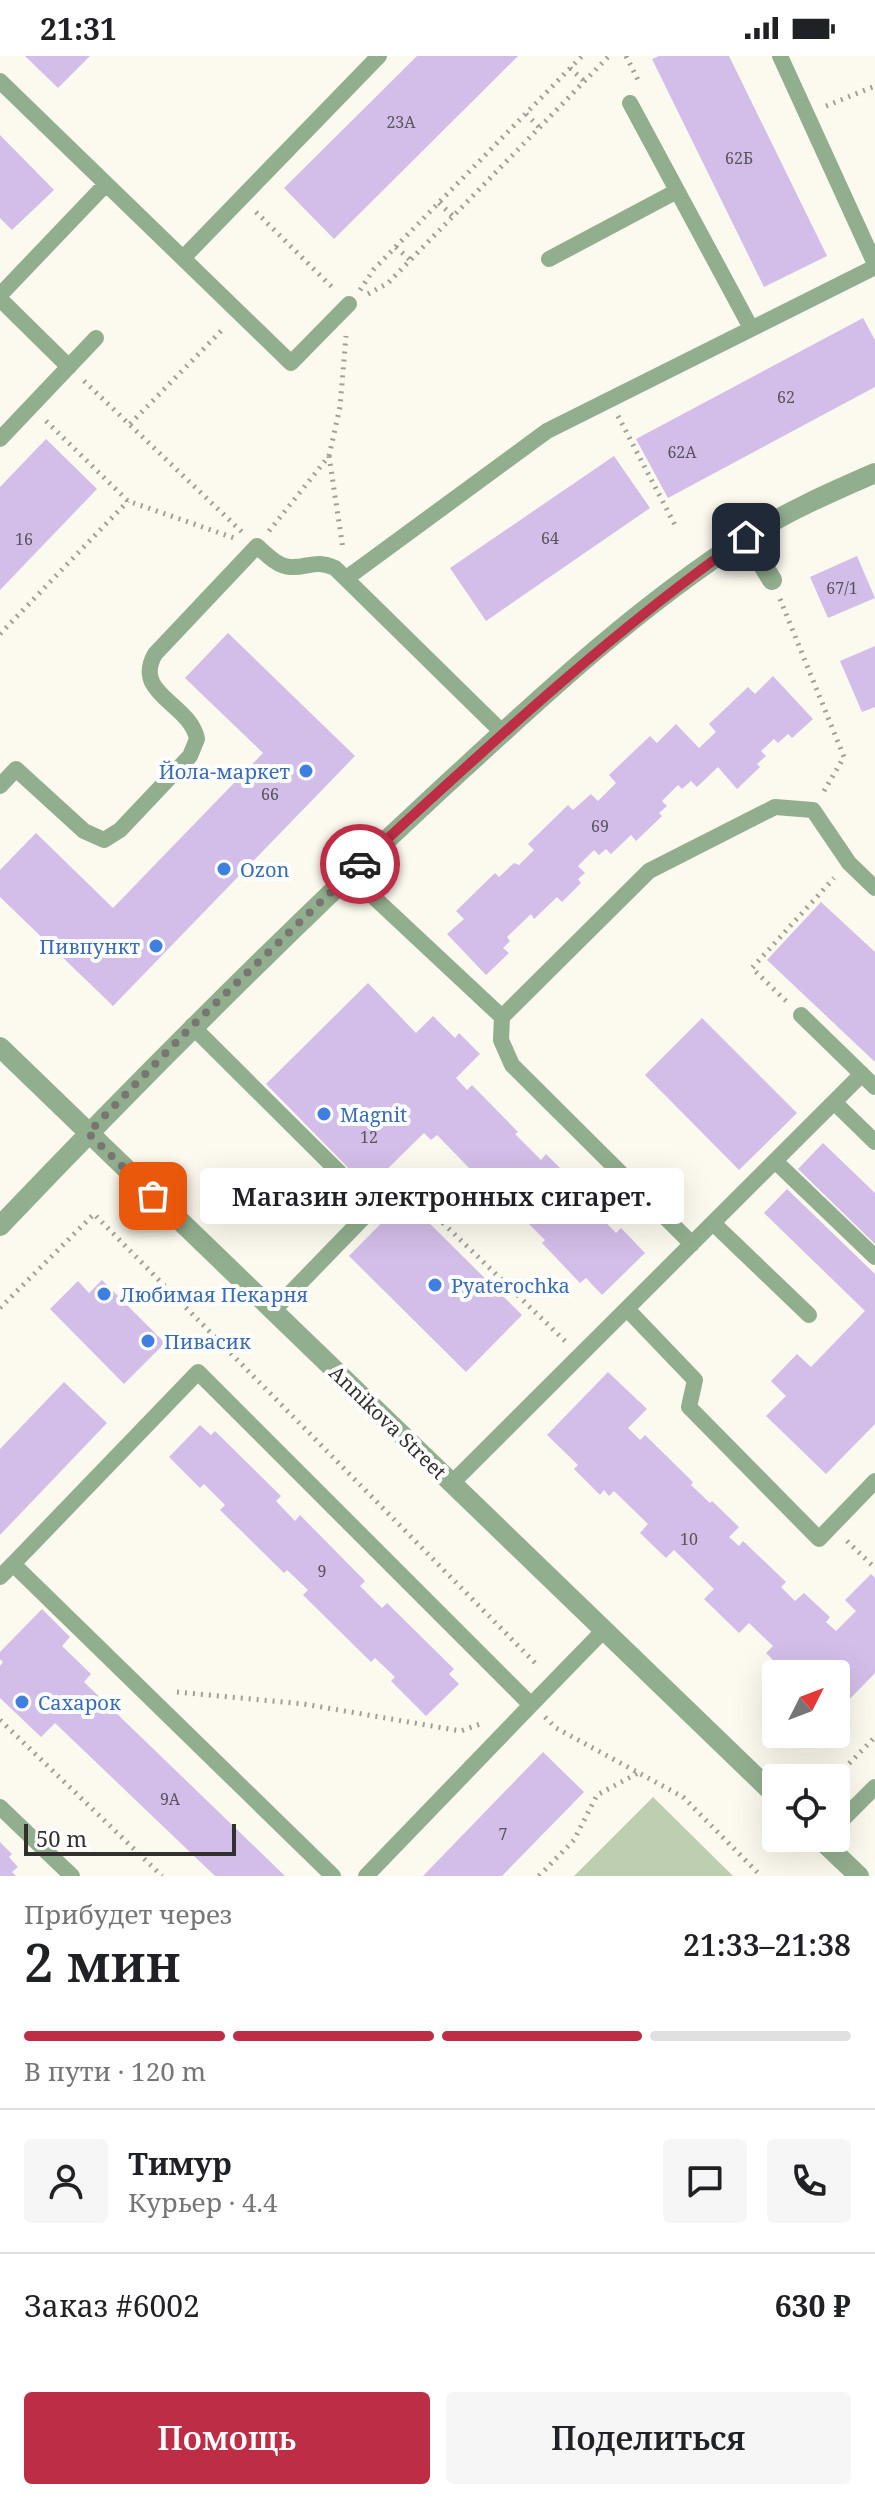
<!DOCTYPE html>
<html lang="ru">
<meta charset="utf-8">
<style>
body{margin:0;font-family:"Noto Serif",serif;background:#f6f6f6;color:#202124;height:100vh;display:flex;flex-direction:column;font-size:30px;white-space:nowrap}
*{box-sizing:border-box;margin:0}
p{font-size:26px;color:#757577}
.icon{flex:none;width:44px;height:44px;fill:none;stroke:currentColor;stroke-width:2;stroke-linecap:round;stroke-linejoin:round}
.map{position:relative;height:1820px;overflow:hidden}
.sheet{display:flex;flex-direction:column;background:#fff;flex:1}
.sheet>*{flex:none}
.needle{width:52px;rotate:48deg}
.fabs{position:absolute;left:762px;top:1604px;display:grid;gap:16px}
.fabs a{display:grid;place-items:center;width:88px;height:88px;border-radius:8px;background:#fff;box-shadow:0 8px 32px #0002;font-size:40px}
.scale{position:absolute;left:24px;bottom:20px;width:212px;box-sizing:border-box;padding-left:8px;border:4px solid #31302c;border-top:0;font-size:22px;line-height:28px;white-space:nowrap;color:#31302c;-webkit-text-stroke:6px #fff;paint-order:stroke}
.pin{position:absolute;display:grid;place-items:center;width:68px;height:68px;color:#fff;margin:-34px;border-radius:16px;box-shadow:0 4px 12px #0006}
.courier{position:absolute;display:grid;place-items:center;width:80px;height:80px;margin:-40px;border:6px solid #be2d46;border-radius:50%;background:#fff;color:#222;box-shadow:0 2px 10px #0007}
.bubble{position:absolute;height:56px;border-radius:8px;background:#fff;box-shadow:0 8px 32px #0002;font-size:26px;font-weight:600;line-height:56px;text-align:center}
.headline em{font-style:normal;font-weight:600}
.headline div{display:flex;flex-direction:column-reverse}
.headline{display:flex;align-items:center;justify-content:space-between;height:136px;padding:0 24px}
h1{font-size:52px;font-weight:600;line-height:60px}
.bar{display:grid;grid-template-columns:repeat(4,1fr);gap:12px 8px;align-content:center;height:96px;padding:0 24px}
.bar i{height:10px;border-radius:6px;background:#e0e0e0}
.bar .active{background:#be2d46}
.bar p{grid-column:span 4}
.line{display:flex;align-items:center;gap:20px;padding:0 24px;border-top:2px solid #e0e0e0}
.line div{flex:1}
.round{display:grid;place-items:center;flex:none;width:84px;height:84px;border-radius:8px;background:#f6f6f6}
.button{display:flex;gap:16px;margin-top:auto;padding:16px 24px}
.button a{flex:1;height:92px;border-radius:8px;background:#be2d46;color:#fff;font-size:32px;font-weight:600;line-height:92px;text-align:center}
.button a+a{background:#f6f6f6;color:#202124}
.status{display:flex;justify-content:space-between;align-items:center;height:56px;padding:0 40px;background:#fff;direction:ltr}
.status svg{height:22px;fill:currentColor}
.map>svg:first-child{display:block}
.green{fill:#bdcfb0}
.building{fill:#d3bee9}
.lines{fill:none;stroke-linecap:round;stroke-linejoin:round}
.path{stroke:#a19f97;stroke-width:5;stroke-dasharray:2 6;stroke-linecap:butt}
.service{stroke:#91ae8e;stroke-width:16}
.minor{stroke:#91ae8e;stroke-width:20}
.tertiary{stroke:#91ae8e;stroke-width:20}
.done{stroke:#787670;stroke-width:8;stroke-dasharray:0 14.4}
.route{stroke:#be2d46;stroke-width:10}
.shop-dot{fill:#3f7fe0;stroke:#fff;stroke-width:3}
.labels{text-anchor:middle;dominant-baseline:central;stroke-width:8;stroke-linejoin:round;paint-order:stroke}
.number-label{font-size:16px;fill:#5a545b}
.shop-label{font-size:20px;fill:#366cbe;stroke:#fff;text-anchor:start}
.street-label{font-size:20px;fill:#31302c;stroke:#fff}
</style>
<div class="status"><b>21:31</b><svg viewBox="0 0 49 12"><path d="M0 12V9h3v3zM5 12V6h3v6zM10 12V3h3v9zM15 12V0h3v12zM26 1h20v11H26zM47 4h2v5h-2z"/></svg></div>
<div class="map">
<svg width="875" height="1820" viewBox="0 0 875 1820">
<rect width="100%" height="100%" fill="#fcf9ee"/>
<!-- green -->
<path class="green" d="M653 1741 733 1820H574Z"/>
<!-- building -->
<path class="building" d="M25 0H90L58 32Z
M417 0H518L334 183 284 132Z
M659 0H729L827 200 764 231 652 3Z
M0 79 54 134 12 174 0 162Z
M863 262 875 284V331L668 442 636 383Z
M46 383 97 433 0 534V431Z
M614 400 650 452 486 565 450 512Z
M857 500 875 542 828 562 810 521Z
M228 577 355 700 113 950 0 841V814L36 777 113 852 263 697 185 622Z
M875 590V651L862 656 840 605Z
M773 620 813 663 792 682 788 678 778 687 774 683 761 695 766 700 757 708 760 711 737 733 718 711 697 731 691 725 682 733 678 729 662 745 667 750 659 757 662 760 636 785 631 779 611 798 606 793 599 799 594 794 578 810 585 817 578 823 581 827 562 846 557 841 534 863 531 858 507 881 510 885 503 892 509 897 486 919 447 878 464 863 456 855 495 817 499 821 514 807 519 809 534 794 528 788 568 749 573 754 591 738 598 745 616 727 609 719 650 680 657 687 676 668 699 692 716 676 709 668 748 631 755 638Z
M821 846 875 896V1006L767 904Z
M368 927 416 977 433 960 455 982 459 977 480 998 456 1022 467 1034 472 1029 518 1076 515 1078 541 1104 546 1098 591 1143 587 1147 616 1177 621 1172 645 1197 602 1239 586 1222 580 1227 542 1187 545 1184 510 1149 504 1155 467 1117 470 1113 437 1079 431 1084 424 1077 368 1132 266 1028Z
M702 962 797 1057 739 1114 645 1019Z
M823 1087 875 1137V1188L798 1113Z
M787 1133 875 1218V1368L826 1418 766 1360 786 1340 771 1325 797 1298 811 1311 865 1255 764 1157Z
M405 1143 522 1259 466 1316 349 1200Z
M102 1224 165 1287 124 1328 50 1253 78 1225 89 1237Z
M608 1316 647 1353 628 1372 640 1384 645 1379 693 1426 691 1429 710 1447 712 1445 739 1471 729 1481 739 1490 743 1485 786 1526 781 1531 795 1545 804 1537 830 1561 826 1566 836 1575 856 1555 845 1544 871 1518 875 1522V1617L839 1654 836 1651V1618H787L766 1597 773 1590 749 1567 739 1577 704 1543 714 1533 674 1494 666 1502 640 1477 648 1468 614 1435 609 1440 604 1434 600 1439 574 1413 578 1409 547 1379Z
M64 1326 107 1367 0 1479V1393Z
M200 1369 211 1379 215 1375 281 1440 276 1445 295 1465 300 1459 365 1525 360 1530 382 1552 387 1547 454 1613 449 1618 459 1628 426 1660 391 1625 395 1621 375 1602 371 1606 303 1539 308 1534 287 1514 284 1517 220 1454 225 1449 204 1428 200 1432 169 1401Z
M42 1553 70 1581 62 1590 91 1618 84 1626 285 1820H215L55 1667 41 1681 0 1642V1610L3 1606 0 1603V1596Z
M543 1696 584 1736 502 1820H423Z
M0 1786 12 1798 9 1801 18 1811 12 1816 16 1820H0Z"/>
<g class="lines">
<!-- path -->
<path class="path" d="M626 0 640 28
M570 12 584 25
M826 50 875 30
M526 58 539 71
M439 147 453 160
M256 156 334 233
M396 191 410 204
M360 234 374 213 582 0
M368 238 388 227 609 0
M84 325 242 476
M618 360 675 469
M46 365 128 445 237 483
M130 368 225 271
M329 400 343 493
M269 475 329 400 340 351 346 280
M780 543 844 701 824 735
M0 578 128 445
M786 945 752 912 834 822
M414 1139 565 1285
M0 1252 94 1158 539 1611
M847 1485 875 1512
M177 1636 304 1648 461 1675 483 1667
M545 1661 556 1672 683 1741 761 1820
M0 1664 162 1820
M838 1719 875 1681
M539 1820 574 1784 597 1739 638 1717"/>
<!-- service -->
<path class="service" d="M780 0 875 208
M0 25 291 307 349 248
M630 47 751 272
M183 202 379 0
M549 203 677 135
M0 239 106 128
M0 243 69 311
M0 383 96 282
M348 521 547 375 875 211
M0 730 16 713 84 775 104 784 120 774 190 700 197 683C190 647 132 638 155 598L257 490C266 498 277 510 290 511 309 512 315 503 335 512L503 677
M349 818 502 961
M801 959 875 1031
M192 970 374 1151
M834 1046 875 1086
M775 1105 875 1201
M713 1167 809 1259
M692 1188 512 1009 501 984 502 961 649 815 775 751 813 754 849 807 875 832
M627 1253 695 1324 689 1351 819 1483 875 1425
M273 1255 399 1125
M452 1427 862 1018
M13 1508 198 1316 531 1649 604 1574
M0 1521 13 1508 333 1820
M0 1751 72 1820
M836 1770 875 1731
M366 1820 531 1649"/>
<!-- minor -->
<path class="minor" d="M746 481 772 524"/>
<!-- tertiary -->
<path class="tertiary" d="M0 991 776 1740
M0 1170C142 1021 287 876 438 736 535 647 634 553 745 482 786 456 831 436 875 417
M819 1782 859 1820"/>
</g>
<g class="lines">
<!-- done -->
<path class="done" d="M153 1140 88 1077 192 970 360 808"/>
<!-- route -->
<path class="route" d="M360 808C485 693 608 578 746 481"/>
</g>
<!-- markers -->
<g class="shop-dot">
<circle cx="306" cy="715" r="8"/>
<circle cx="224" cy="813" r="8"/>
<circle cx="156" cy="890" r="8"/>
<circle cx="324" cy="1058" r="8"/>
<circle cx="435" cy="1229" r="8"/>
<circle cx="104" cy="1238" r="8"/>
<circle cx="148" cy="1285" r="8"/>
<circle cx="22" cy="1646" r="8"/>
</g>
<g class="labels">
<!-- number labels -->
<g class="number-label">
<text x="401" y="66">23А</text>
<text x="739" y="102">62Б</text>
<text x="786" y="341">62</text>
<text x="682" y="396">62А</text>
<text x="550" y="482">64</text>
<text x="24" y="483">16</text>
<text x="842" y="532">67/1</text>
<text x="270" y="738">66</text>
<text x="600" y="770">69</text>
<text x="369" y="1081">12</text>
<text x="689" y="1483">10</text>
<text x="322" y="1515">9</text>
<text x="170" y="1743">9А</text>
<text x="503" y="1778">7</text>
</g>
<!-- shop labels -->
<g class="shop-label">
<text x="290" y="715" text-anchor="end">Йола-маркет</text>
<text x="240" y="813">Ozon</text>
<text x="140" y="890" text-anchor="end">Пивпункт</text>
<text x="340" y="1058">Magnit</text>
<text x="451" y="1229">Pyaterochka</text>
<text x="120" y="1238">Любимая Пекарня</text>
<text x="164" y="1285">Пивасик</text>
<text x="38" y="1646">Сахарок</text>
</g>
<!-- street labels -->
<g class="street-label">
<text transform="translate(388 1366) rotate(44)">Annikova Street</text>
</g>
</g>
</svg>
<div class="fabs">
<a><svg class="needle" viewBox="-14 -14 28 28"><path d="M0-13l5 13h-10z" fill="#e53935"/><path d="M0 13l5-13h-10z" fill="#757577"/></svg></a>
<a><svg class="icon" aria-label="locate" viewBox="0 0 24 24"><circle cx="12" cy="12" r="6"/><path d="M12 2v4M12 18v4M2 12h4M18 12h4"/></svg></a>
</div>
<div class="scale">50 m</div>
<div class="pin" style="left:153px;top:1140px;background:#ea580c"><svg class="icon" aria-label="bag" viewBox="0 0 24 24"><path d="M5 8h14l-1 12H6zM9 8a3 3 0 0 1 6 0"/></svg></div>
<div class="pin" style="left:746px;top:481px;background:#1f2937"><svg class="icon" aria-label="home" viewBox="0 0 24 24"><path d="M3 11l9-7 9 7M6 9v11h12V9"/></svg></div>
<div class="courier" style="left:360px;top:808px"><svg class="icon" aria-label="car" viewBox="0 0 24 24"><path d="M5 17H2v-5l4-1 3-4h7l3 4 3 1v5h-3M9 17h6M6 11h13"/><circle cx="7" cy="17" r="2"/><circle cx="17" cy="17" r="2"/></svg></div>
<div class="bubble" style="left:200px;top:1112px;width:484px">Магазин электронных сигарет.</div>
</div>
<section class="sheet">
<div class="headline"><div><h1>2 мин</h1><p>Прибудет через</p></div><em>21:33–21:38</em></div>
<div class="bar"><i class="active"></i><i class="active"></i><i class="active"></i><i></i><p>В пути · 120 m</p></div>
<div class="line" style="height:144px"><a class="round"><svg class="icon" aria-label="person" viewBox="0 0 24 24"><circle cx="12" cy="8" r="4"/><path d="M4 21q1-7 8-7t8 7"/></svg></a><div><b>Тимур</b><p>Курьер · 4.4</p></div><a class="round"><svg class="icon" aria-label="chat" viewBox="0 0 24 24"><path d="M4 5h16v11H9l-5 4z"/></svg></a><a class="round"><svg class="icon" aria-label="phone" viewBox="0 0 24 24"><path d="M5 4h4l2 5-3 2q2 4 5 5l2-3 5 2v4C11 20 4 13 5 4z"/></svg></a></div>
<div class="line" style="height:104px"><div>Заказ #6002</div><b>630 ₽</b></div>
<div class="button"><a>Помощь</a><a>Поделиться</a></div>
</section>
